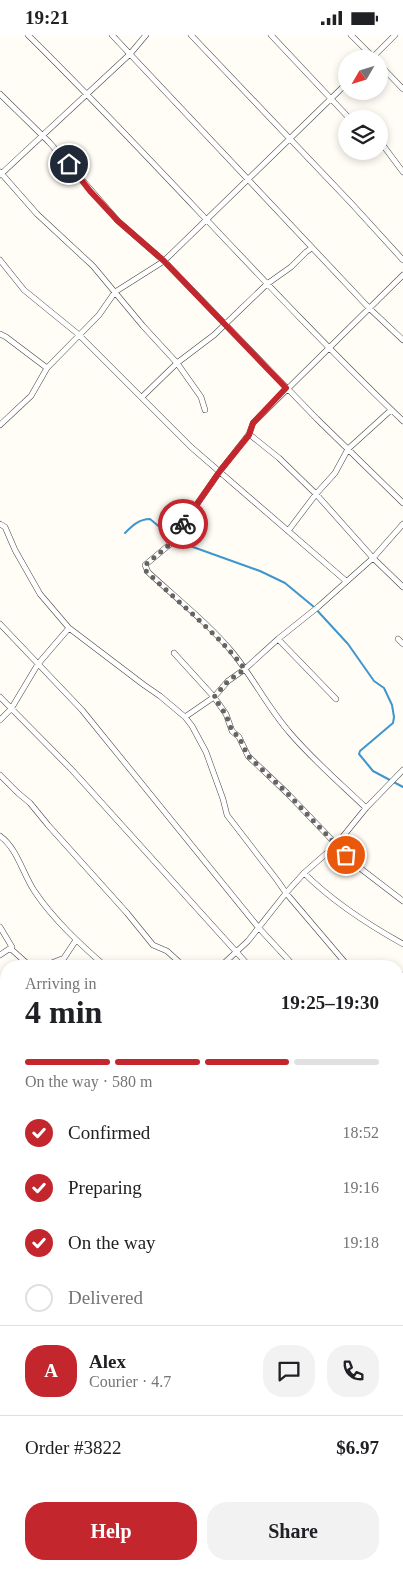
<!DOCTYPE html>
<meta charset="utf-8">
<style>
body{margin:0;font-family:"Times New Roman",serif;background:#f2f2f2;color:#202124;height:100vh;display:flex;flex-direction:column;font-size:19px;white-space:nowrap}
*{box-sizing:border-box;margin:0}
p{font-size:16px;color:#757577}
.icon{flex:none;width:28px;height:28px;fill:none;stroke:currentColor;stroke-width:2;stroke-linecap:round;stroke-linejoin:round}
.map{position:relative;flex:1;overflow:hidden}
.details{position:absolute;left:0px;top:925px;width:404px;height:610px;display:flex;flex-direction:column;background:#fff;border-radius:20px 20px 0 0;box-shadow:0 2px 8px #0003}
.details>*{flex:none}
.needle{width:32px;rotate:231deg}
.buttons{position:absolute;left:338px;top:15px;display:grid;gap:10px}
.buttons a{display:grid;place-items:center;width:50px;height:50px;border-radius:50%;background:#fff;box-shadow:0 2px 8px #0003;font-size:25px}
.pin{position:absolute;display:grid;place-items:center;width:42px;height:42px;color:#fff;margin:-21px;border:2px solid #fff;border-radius:50%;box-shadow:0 1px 5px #0007}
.courier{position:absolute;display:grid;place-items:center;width:50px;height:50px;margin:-25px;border:4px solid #c4262e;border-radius:50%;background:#fff;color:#222;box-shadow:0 1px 6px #0007}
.overview em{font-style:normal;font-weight:700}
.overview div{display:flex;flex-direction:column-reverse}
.overview{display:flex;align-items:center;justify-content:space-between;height:85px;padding:0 25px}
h1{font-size:32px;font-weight:700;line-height:38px}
.bar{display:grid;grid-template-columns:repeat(4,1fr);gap:8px 5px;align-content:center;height:60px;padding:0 25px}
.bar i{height:6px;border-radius:4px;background:#e0e0e0}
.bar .active{background:#c4262e}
.bar p{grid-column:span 4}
.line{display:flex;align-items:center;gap:12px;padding:0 25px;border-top:1px solid #e0e0e0}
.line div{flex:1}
.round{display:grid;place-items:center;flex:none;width:52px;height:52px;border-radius:20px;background:#f2f2f2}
ol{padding:0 25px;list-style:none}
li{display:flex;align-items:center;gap:15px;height:55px}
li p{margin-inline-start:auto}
li .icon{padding:5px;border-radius:50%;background:#c4262e;color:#fff;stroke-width:4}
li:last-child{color:#757577}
li i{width:28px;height:28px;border:2px solid #e0e0e0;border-radius:50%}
.primary-button{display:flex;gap:10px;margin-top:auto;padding:10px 25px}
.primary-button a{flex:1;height:58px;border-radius:20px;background:#c4262e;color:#fff;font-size:20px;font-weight:700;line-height:58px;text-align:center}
.primary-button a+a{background:#f2f2f2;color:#202124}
.status{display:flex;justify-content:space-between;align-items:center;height:35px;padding:0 25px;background:#fff;direction:ltr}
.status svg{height:14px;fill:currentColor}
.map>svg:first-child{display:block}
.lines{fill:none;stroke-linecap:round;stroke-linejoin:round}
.stream{stroke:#3f96cf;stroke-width:2}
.minor-casing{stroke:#444;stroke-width:6}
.minor{stroke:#fff;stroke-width:5}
.done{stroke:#646461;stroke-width:5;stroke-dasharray:0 9}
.route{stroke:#c4262e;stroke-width:6}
</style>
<div class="status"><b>19:21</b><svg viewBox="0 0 49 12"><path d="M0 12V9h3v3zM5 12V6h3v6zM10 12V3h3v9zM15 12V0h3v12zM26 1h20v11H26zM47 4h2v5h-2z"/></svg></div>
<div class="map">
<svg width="403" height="1535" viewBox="0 0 403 1535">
<rect width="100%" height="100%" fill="#fffdf5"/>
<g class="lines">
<!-- stream -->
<path class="stream" d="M125 498C132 491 139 484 150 484L174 504 193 512 260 536 285 548 314 572 348 609 374 646 384 653 392 670 394 682 393 688 360 716 359 719 373 736 403 752
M165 1529 167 1535"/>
<!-- minor casing -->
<g class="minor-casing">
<path id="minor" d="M28 0C156 126 274 262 403 386
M112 0 369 273 403 305
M191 0 351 168 403 225
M271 0 350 84
M351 0 374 23
M371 24 395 0
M379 29 403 54
M0 59 49 107 118 186 164 226 317 384 403 468
M379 105 403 137
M0 137 37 179 93 231 143 291 177 328 201 362 205 375
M0 140 130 19 146 0
M0 225 24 255 78 299 191 412 346 546
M0 299 6 302 47 333
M142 362 177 328 214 300 267 249 291 232 306 217 312 213
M0 390 31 361 47 333 99 280 115 257 164 226 346 49
M249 399 279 423 316 459 373 523 403 552
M0 489 5 492 15 515 40 559 69 593 144 650 160 661 185 682 192 691 206 717 223 764 227 780 277 845 286 858 348 931
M288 496 316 459 335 438 348 414 391 375
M0 589 82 675 258 892 294 931
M278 604 336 664
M398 604 403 609
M174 618 214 662 226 679 232 696 239 702 248 721 287 758 356 830 403 866
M0 662 72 735 249 931
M185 682 214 662 228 646 245 634 278 604 318 572 373 523 403 489
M0 685 11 674 38 629 69 593
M0 740 18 758 30 768 48 790 127 878 153 910 167 916 178 926 180 931
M366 773C341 749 313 725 290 698 268 673 254 644 233 618 208 588 176 563 148 537L145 530 169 510 220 436 249 399 253 388 403 240
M0 801C18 814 23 840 35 857 54 885 80 909 105 931
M304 838C333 867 367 889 403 909
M0 892 12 912
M0 920 12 912 11 914 30 931
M44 931 64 923 76 905
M221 931 248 906 286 858 304 838 336 810 366 773 403 735
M398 945 403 940
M398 991 403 996
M398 1046 403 1052
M0 1100H6
M398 1102 403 1108
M398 1195 403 1186
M0 1201 6 1197
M0 1209 6 1217
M0 1257 6 1264
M0 1286 6 1283
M398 1314 403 1328
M0 1321 6 1325
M0 1499 6 1503
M398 1515 403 1527
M32 1529 36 1535
M210 1529 215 1535
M251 1529 257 1535
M298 1529 301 1535
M342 1529 345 1535
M268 1535 276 1529
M370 1535 379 1529"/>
</g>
<!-- minor -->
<use href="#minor" class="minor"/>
</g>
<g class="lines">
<!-- done -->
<path class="done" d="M183 489 169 510 145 530 146 536C180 569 216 597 245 634L228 646 214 662 226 680 232 696 239 702 248 721 287 758 346 820"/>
<!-- route -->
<path class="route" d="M69 129 90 156 118 186 164 226 286 353 253 388 249 400 220 436 183 489"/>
</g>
</svg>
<div class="buttons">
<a><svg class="needle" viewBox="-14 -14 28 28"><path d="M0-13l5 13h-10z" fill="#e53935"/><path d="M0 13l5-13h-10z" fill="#757577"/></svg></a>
<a><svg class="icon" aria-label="layers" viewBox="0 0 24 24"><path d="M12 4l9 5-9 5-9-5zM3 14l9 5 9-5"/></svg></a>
</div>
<div class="pin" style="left:346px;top:820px;background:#ea580c"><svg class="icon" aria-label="bag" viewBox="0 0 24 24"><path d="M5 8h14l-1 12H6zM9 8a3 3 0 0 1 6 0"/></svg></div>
<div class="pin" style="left:69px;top:129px;background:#1f2937"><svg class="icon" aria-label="home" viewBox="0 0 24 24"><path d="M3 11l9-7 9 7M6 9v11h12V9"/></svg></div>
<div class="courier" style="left:183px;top:489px"><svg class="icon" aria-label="bike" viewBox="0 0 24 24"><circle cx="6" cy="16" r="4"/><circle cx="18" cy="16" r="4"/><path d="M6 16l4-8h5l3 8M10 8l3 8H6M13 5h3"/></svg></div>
<section class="details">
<div class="overview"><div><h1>4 min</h1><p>Arriving in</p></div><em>19:25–19:30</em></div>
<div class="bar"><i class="active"></i><i class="active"></i><i class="active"></i><i></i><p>On the way · 580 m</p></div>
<ol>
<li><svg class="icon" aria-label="check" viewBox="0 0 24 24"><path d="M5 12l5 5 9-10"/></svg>Confirmed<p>18:52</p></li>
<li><svg class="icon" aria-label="check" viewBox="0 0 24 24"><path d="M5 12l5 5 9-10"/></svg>Preparing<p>19:16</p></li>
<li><svg class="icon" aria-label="check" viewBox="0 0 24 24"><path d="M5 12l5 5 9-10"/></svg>On the way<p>19:18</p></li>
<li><i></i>Delivered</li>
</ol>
<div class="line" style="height:90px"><b class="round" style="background:#c4262e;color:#fff">A</b><div><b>Alex</b><p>Courier · 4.7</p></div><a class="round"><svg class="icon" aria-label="chat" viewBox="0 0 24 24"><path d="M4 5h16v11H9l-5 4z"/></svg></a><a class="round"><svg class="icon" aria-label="phone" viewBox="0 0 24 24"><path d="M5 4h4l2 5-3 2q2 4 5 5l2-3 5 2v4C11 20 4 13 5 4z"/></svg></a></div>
<div class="line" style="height:65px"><div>Order #3822</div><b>$6.97</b></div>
<div class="primary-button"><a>Help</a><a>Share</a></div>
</section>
</div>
